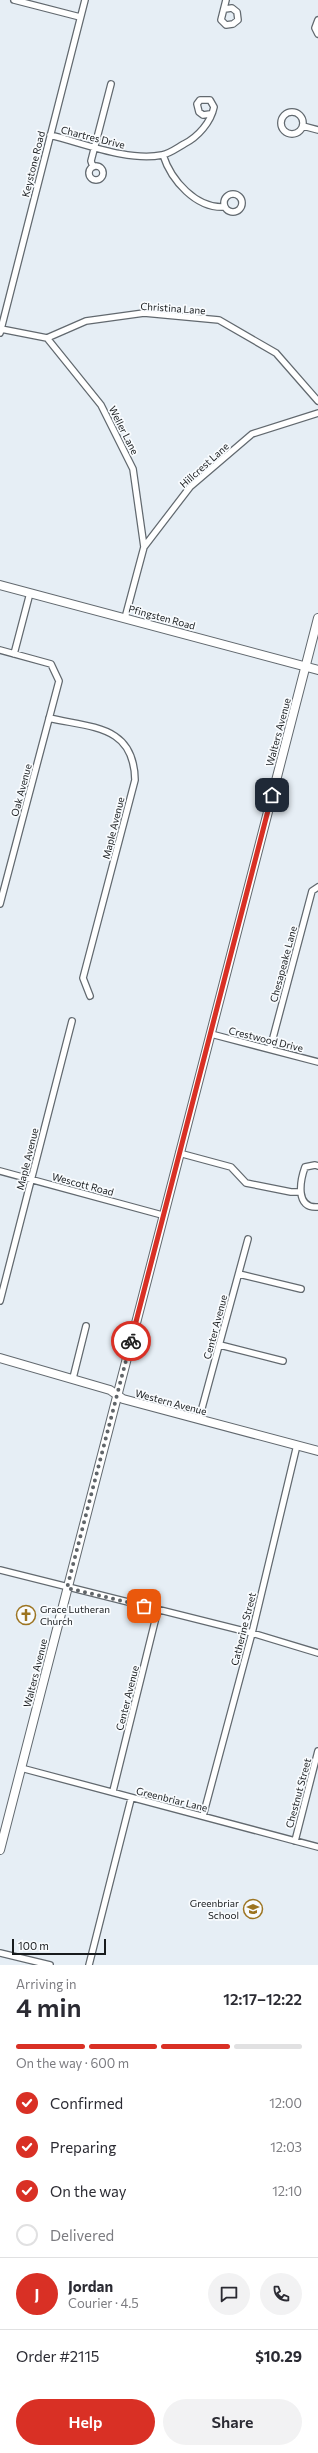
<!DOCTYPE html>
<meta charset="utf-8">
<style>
body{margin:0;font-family:Commissioner,sans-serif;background:#f2f2f3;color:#2b2b33;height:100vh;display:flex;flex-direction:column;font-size:15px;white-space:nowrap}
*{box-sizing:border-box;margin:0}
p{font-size:13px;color:#7c7c81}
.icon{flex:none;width:22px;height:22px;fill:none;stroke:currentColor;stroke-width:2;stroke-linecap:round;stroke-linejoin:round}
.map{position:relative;height:1965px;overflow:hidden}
.panel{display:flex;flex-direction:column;background:#fff;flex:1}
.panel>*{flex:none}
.scale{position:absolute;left:12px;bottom:10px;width:94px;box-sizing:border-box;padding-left:4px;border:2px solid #181b1d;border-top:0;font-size:11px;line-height:14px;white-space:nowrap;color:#181b1d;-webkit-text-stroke:3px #f8fbfe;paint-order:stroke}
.pin{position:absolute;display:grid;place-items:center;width:34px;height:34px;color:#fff;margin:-17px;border-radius:8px;box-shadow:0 2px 6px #0006}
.courier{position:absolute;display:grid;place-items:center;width:40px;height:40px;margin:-20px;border:3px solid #d93025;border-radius:50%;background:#fff;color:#222;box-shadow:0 1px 5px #0007}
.summary em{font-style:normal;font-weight:600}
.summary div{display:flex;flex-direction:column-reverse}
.summary{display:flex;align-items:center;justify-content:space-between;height:68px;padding:0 16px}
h1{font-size:26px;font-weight:600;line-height:30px}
.bar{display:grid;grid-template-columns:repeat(4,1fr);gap:6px 4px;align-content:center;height:48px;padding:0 16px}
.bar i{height:5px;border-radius:3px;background:#e1e1e2}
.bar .active{background:#d93025}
.bar p{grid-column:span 4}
.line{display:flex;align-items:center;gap:10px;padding:0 16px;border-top:1px solid #e1e1e2}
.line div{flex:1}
.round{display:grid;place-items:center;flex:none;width:42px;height:42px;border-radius:21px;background:#f2f2f3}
ol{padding:0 16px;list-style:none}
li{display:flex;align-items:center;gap:12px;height:44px}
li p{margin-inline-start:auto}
li .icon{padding:4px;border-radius:50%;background:#d93025;color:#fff;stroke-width:4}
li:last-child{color:#7c7c81}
li i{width:22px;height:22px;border:2px solid #e1e1e2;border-radius:50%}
.cta{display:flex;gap:8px;margin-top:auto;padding:8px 16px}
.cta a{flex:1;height:46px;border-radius:24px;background:#d93025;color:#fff;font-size:16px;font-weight:600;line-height:46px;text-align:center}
.cta a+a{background:#f2f2f3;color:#2b2b33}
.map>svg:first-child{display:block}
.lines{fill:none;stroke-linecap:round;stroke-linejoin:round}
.street-casing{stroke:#62696f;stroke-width:8}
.secondary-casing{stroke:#62696f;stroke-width:10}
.street{stroke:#fff;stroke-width:5.5}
.secondary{stroke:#fff;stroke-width:8}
.done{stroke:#606569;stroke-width:4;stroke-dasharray:0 7.2}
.route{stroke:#d93025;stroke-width:5}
.labels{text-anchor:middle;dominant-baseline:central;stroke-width:3.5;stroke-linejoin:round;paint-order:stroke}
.street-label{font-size:10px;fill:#181b1d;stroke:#f8fbfe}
.poi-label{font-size:10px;fill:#181b1d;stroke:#f8fbfe;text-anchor:start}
</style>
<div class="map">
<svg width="318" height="1965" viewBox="0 0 318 1965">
<rect width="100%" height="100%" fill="#e6eef5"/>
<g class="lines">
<!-- street casing -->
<g class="street-casing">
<path id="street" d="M14 0 80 17
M225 9 232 8 237 12 238 20 233 24 226 25 221 20 226 0
M318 20 315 28 318 34
M281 123a11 11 0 1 1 22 0a11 11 0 1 1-22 0Z
M303 126 318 130
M50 135C83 143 129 162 162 155 169 154 177 148 184 144 198 137 211 122 214 107L210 100H200L197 104 199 112 203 115 210 114
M163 155C171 180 196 209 225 207
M89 173a7 7 0 1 1 14 0a7 7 0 1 1-14 0Z
M93 167 91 161 111 84
M224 203a9 9 0 1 1 18 0a9 9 0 1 1-18 0Z
M1 329 47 338 86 321 144 313 219 320 276 353 318 401
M0 333 85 0
M47 338 101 405 133 469 144 547
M125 618 144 547 190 487 252 434 318 413
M0 650 51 664 59 681 0 904
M14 654 30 593
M49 718C92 728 134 725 135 780L83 978 90 996
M211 1034 318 1062
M270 1049 312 891 318 887
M179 1153 231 1167 246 1183 291 1192H300
M318 1166 315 1165 305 1167C300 1181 295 1209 318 1207
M0 1171 162 1215
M239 1274 301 1289
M0 1301 72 1021
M220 1345 283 1361
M73 1378 86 1326
M199 1419 248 1239
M0 1570 252 1633 318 1653
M21 1768 318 1847
M113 1791 158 1609
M203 1816 252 1633 297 1445
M295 1841 318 1751
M0 1953 50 1965
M89 1965 131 1799"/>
</g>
<!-- secondary casing -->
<g class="secondary-casing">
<path id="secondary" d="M0 585 318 670
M0 1358 110 1390 123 1399 318 1451
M0 1850 318 618"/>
</g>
<!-- street -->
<use href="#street" class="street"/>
<!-- secondary -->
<use href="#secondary" class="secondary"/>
</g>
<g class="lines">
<!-- done -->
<path class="done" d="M131 1341 67 1588 144 1606"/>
<!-- route -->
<path class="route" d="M131 1341 272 795"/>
</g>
<!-- icons -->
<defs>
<g id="church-ring" transform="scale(1)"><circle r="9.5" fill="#f8fbfe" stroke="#9c7421" stroke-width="1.5"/><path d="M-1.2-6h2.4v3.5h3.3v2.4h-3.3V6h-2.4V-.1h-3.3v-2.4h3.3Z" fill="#9c7421"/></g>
<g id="school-ring" transform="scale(1)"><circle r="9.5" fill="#f8fbfe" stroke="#9c7421" stroke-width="1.5"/><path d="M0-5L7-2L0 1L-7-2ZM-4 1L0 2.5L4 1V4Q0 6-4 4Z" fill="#9c7421"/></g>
</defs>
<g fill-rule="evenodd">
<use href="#church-ring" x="26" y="1615"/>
<use href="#school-ring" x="253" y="1909"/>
</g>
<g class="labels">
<!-- street labels -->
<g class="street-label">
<text transform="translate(93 137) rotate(14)">Chartres Drive</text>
<text transform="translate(33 164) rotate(-76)">Keystone Road</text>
<text transform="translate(173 308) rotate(4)">Christina Lane</text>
<text transform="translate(124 430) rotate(63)">Weller Lane</text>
<text transform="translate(204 465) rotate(-42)">Hillcrest Lane</text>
<text transform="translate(162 617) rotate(15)">Pfingsten Road</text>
<text transform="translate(278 732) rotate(-75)">Walters Avenue</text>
<text transform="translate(21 790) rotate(-75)">Oak Avenue</text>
<text transform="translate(113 828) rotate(-76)">Maple Avenue</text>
<text transform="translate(283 964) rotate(-75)">Chesapeake Lane</text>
<text transform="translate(266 1039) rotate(14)">Crestwood Drive</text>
<text transform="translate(27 1159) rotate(-76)">Maple Avenue</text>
<text transform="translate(83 1184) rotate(15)">Wescott Road</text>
<text transform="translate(215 1327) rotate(-75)">Center Avenue</text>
<text transform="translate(171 1402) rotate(15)">Western Avenue</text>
<text transform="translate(243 1629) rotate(-76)">Catherine Street</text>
<text transform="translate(35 1673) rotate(-76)">Walters Avenue</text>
<text transform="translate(127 1698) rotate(-76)">Center Avenue</text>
<text transform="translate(298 1793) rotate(-75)">Chestnut Street</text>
<text transform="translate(172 1799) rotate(14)">Greenbriar Lane</text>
</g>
<!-- poi labels -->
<g class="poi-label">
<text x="40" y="1609">Grace Lutheran<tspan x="40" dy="12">Church</tspan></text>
<text x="239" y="1903" text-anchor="end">Greenbriar<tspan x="239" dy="12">School</tspan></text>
</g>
</g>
</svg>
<div class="scale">100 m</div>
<div class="pin" style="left:144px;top:1606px;background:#ea580c"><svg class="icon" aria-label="bag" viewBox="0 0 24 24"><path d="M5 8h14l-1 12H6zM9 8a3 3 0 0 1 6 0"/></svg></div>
<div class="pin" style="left:272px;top:795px;background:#1f2937"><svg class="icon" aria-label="home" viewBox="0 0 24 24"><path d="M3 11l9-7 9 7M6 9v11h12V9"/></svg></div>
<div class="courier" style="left:131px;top:1341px"><svg class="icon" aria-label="bike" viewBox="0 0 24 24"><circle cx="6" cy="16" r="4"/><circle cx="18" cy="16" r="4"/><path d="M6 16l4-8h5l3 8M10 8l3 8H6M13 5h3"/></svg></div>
</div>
<section class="panel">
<div class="summary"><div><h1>4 min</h1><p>Arriving in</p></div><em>12:17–12:22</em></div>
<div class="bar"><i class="active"></i><i class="active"></i><i class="active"></i><i></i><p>On the way · 600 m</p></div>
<ol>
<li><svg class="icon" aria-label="check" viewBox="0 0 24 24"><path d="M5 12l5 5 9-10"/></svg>Confirmed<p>12:00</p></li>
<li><svg class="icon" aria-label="check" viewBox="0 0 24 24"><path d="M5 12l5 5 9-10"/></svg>Preparing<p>12:03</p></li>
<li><svg class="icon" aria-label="check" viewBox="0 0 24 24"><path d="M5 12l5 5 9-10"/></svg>On the way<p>12:10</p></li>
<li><i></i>Delivered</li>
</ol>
<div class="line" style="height:72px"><b class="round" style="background:#d93025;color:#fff">J</b><div><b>Jordan</b><p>Courier · 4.5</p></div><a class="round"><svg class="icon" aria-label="chat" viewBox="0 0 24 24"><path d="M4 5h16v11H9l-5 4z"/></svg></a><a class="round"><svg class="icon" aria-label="phone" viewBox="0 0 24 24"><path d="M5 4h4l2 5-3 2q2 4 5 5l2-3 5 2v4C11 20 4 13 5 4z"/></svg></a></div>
<div class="line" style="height:52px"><div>Order #2115</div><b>$10.29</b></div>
<div class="cta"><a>Help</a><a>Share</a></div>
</section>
